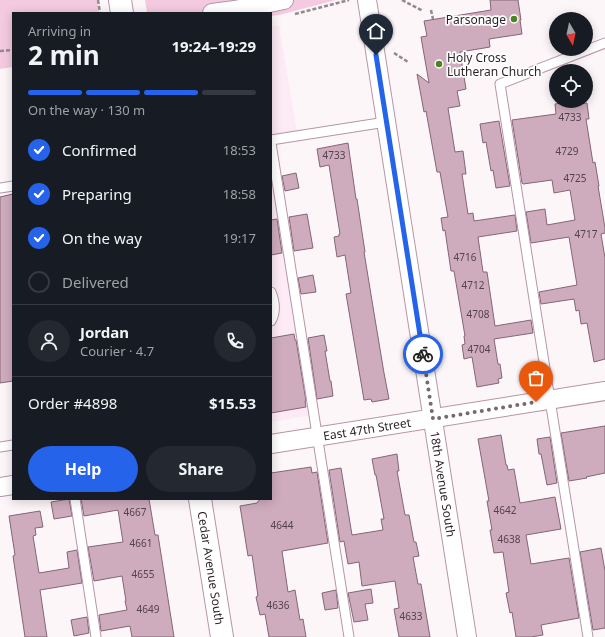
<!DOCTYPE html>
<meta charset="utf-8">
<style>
body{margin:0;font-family:"Noto Sans",sans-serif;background:#242831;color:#f1f3f6;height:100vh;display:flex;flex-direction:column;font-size:15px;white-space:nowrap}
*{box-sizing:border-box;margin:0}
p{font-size:13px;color:#9ea1a6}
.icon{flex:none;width:22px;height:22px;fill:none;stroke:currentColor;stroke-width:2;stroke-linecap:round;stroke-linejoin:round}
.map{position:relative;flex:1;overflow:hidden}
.details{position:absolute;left:12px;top:12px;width:260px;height:488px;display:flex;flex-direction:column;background:#171b24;border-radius:0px;box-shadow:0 2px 10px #0003}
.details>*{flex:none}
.needle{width:26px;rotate:171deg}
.tools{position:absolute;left:549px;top:12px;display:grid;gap:8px}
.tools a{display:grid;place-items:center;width:44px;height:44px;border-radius:50%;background:#171b24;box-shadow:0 2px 10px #0003;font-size:20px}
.pin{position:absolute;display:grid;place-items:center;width:34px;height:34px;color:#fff;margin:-41px -17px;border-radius:50% 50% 50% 0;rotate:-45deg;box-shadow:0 0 4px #0007}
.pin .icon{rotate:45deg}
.courier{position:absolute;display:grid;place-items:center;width:40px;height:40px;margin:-20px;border:3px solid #2563eb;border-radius:50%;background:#fff;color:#222;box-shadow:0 1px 5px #0007}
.summary em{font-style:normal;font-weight:700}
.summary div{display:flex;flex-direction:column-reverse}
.summary{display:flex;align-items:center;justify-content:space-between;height:68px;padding:0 16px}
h1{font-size:26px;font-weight:700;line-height:30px}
.bar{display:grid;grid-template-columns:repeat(4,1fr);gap:6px 4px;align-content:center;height:48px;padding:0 16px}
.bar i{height:5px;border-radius:3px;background:#363941}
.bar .on{background:#2563eb}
.bar p{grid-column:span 4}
.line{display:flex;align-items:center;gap:10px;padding:0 16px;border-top:1px solid #363941}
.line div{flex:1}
.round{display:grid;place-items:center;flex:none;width:42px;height:42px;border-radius:21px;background:#242831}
ol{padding:0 16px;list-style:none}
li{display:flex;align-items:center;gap:12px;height:44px}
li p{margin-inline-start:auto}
li .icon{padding:4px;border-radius:50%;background:#2563eb;color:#fff;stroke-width:4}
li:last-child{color:#9ea1a6}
li i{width:22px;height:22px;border:2px solid #363941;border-radius:50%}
.primary-button{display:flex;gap:8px;margin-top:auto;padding:8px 16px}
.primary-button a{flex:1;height:46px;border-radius:24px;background:#2563eb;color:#fff;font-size:16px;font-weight:700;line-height:46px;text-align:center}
.primary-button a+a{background:#242831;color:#f1f3f6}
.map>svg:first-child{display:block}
.built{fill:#fcebf4}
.green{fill:#f4cae1}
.building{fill:#ceacbe;stroke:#846576}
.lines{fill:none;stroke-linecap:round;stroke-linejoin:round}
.service-casing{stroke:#b695a7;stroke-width:11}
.minor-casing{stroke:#b695a7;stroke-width:20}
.secondary-casing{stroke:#b695a7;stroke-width:24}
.path{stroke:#93898e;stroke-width:2.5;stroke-dasharray:4 2;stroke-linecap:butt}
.service{stroke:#fff;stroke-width:9}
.minor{stroke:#fff;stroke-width:18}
.secondary{stroke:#fff;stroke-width:22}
.done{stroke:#746a70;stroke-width:4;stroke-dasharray:0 7.2}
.route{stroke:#2563eb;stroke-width:5}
.poi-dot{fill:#4b8520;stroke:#fff;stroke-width:1.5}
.labels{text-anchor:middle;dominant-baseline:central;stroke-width:3.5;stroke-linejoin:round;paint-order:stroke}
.number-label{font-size:10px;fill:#54424c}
.poi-label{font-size:12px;fill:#2b1f26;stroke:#fff;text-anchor:end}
.street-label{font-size:12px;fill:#2b1f26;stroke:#fff}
</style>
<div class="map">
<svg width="605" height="637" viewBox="0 0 605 637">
<rect width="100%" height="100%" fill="#fdf6f9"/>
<!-- built -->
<path class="built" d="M279 25 297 133 271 137V27Z
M271 165 308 416 271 422Z"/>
<!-- green -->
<path class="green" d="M0 0H97L99 13H13V67L0 69Z
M145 0H336L279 15 271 16V13H147Z"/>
<!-- building -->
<path class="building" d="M490 0H518L521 20H520L522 34 489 39 490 47 460 52 466 89 457 91 460 106 448 108 455 152 463 151 466 174H462L468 214 473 213 474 221 515 215 517 231 478 237 483 272H487L495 326 531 320 533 333 494 339 498 364H500L502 378 498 379 499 383 477 387 472 357 464 359 462 345 465 344 464 336H465L454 271H451L445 230 443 231 441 218 448 217 441 178 440 172H437L426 111 424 112 417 74 429 83 421 37 427 36 424 21 491 10Z
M573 101H578V104L587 103 589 119H586L593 163 595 162 599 186H598L605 228V233L601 234 605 258V359L594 362 587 323 581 324 579 310 576 311 574 299 541 304 539 292 577 285 569 237 531 243 526 212 545 209 547 225 575 220 570 190 554 193 552 180 523 184 522 183 512 120 556 114 555 104Z
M499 121 510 186 496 188 493 170 491 171 486 142 483 143 480 124Z
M348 143 356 199H357L365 252H364L375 319 384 373 389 399 372 402 371 399 364 400 346 294 351 293 345 255 337 257 334 237 339 236V234H340L329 165 320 167 317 149Z
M296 173 299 188 285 191 282 176Z
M13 194V381L0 383V197Z
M307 214 313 248 294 251 289 217Z
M277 219 282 253 271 255V220Z
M313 275 316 292 301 294 298 278Z
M294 334 295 340H296L306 401H305L306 407 271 413V338Z
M324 335 327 351H325L330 381H331L333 396 317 399 308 338Z
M605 426V473L586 477 587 478 569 481 561 433Z
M501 435 506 465H507L508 470 514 469 520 503 555 497 561 529 526 535 531 564 569 558 579 618 541 625 543 635 531 637H516L512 612 510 613 506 593 509 592 503 552 494 553 490 530H492L487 501H489L478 439Z
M550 437 557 483 547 485 541 454H539L537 439Z
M397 454 399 471H397L405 515H409L414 542H416L419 556 413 557 418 584H421L430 637H399L394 609 399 608 395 581 362 586 359 562 348 564 344 541 340 542 329 470 341 468 352 535 383 530 381 519H384L376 475H375L372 459Z
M311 467 312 473 317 472 328 543 282 551 288 592 295 590 300 620 303 619 306 637H269L265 614 260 615 256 597 258 596 252 555 248 556 240 506 257 503 260 499H271V473Z
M69 499 72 516 54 519 51 502Z
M81 499H149L155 535H158L174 637H132L130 626 101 631 99 615 127 610 125 601H126L122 576 94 581 88 547 123 542 118 510 84 516Z
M40 511 43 527 35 528 36 535 33 536 39 573 69 568 67 552 77 550 82 583 40 590 47 637H25L13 556 15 555 9 516Z
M601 548 605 571V628L593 630 580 552Z
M371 589 373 603 365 604 368 620 354 622 348 593Z
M336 590 338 608 325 610 322 593Z
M87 617 89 633 74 636 71 620Z"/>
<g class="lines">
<!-- service casing -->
<g class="service-casing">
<path id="service" d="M271 140 386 122
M271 143 349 637
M0 188 13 186
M271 292C275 302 276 312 271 321
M0 447 13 445
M75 499 96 637
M588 637 550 400 500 84 605 43"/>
</g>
<!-- minor casing -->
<g class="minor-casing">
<path id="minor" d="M367 0 467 637
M212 13 235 10 284 0
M271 444 605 391
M0 487 13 485"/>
</g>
<!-- secondary casing -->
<g class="secondary-casing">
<path id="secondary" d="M120 0 122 13
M200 499 222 637"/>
</g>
<!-- path -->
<path class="path" d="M98 0 100 13
M402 0 423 11
M431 10 433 19
M295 14 349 0
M0 51 13 50
M394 53 408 62"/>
<!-- service -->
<use href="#service" class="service"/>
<!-- minor -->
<use href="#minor" class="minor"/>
<!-- secondary -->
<use href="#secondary" class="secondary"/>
</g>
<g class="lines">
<!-- done -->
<path class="done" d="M423 354 433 419 536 402"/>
<!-- route -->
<path class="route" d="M376 55 423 354"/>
</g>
<!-- markers -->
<g class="poi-dot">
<circle cx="514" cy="19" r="4"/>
<circle cx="439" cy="64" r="4"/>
</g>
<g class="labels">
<!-- number labels -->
<g class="number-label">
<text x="570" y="117">4733</text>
<text x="567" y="151">4729</text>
<text x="334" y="155">4733</text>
<text x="575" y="178">4725</text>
<text x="586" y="234">4717</text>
<text x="465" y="257">4716</text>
<text x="473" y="285">4712</text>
<text x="478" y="314">4708</text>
<text x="479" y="349">4704</text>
<text x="505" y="510">4642</text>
<text x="135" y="512">4667</text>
<text x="282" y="525">4644</text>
<text x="509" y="539">4638</text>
<text x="141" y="543">4661</text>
<text x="143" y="574">4655</text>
<text x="278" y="605">4636</text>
<text x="148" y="609">4649</text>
<text x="411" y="616">4633</text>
</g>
<!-- poi labels -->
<g class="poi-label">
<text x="506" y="19">Parsonage</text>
<text x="447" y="57" text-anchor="start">Holy Cross<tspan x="447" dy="14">Lutheran Church</tspan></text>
</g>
<!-- street labels -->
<g class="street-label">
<text transform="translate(367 429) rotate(-9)">East 47th Street</text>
<text transform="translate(443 484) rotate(81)">18th Avenue South</text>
<text transform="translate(211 568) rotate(81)">Cedar Avenue South</text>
</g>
</g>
</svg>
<div class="tools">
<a><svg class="needle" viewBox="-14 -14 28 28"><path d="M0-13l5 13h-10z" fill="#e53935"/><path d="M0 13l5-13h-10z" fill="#9ea1a6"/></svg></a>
<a><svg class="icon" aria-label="locate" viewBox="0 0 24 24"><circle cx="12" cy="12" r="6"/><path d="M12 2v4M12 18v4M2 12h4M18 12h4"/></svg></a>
</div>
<div class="pin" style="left:536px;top:402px;background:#ea580c"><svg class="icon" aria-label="bag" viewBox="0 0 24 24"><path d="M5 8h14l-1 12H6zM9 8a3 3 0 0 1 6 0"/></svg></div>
<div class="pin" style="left:376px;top:55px;background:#1f2937"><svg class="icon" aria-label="home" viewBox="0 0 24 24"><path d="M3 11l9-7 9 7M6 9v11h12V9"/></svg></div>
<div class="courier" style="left:423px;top:354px"><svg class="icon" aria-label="bike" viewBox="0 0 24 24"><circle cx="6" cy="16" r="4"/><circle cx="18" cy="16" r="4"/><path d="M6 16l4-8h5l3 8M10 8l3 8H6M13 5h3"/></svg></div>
<section class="details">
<div class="summary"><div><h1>2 min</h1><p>Arriving in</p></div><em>19:24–19:29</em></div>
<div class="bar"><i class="on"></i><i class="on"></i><i class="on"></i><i></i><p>On the way · 130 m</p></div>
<ol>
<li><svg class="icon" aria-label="check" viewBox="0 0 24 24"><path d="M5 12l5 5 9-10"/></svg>Confirmed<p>18:53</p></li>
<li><svg class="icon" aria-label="check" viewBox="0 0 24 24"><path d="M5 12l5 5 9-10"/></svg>Preparing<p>18:58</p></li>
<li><svg class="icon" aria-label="check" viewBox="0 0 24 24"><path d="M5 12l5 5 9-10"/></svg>On the way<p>19:17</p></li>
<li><i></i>Delivered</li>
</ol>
<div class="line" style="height:72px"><a class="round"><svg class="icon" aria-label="person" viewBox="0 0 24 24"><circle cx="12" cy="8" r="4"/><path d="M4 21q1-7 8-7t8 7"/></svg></a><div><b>Jordan</b><p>Courier · 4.7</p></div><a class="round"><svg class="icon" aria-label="phone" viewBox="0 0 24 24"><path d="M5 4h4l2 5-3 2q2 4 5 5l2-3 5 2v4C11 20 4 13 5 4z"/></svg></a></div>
<div class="line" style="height:52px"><div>Order #4898</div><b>$15.53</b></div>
<div class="primary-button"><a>Help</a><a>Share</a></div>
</section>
</div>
